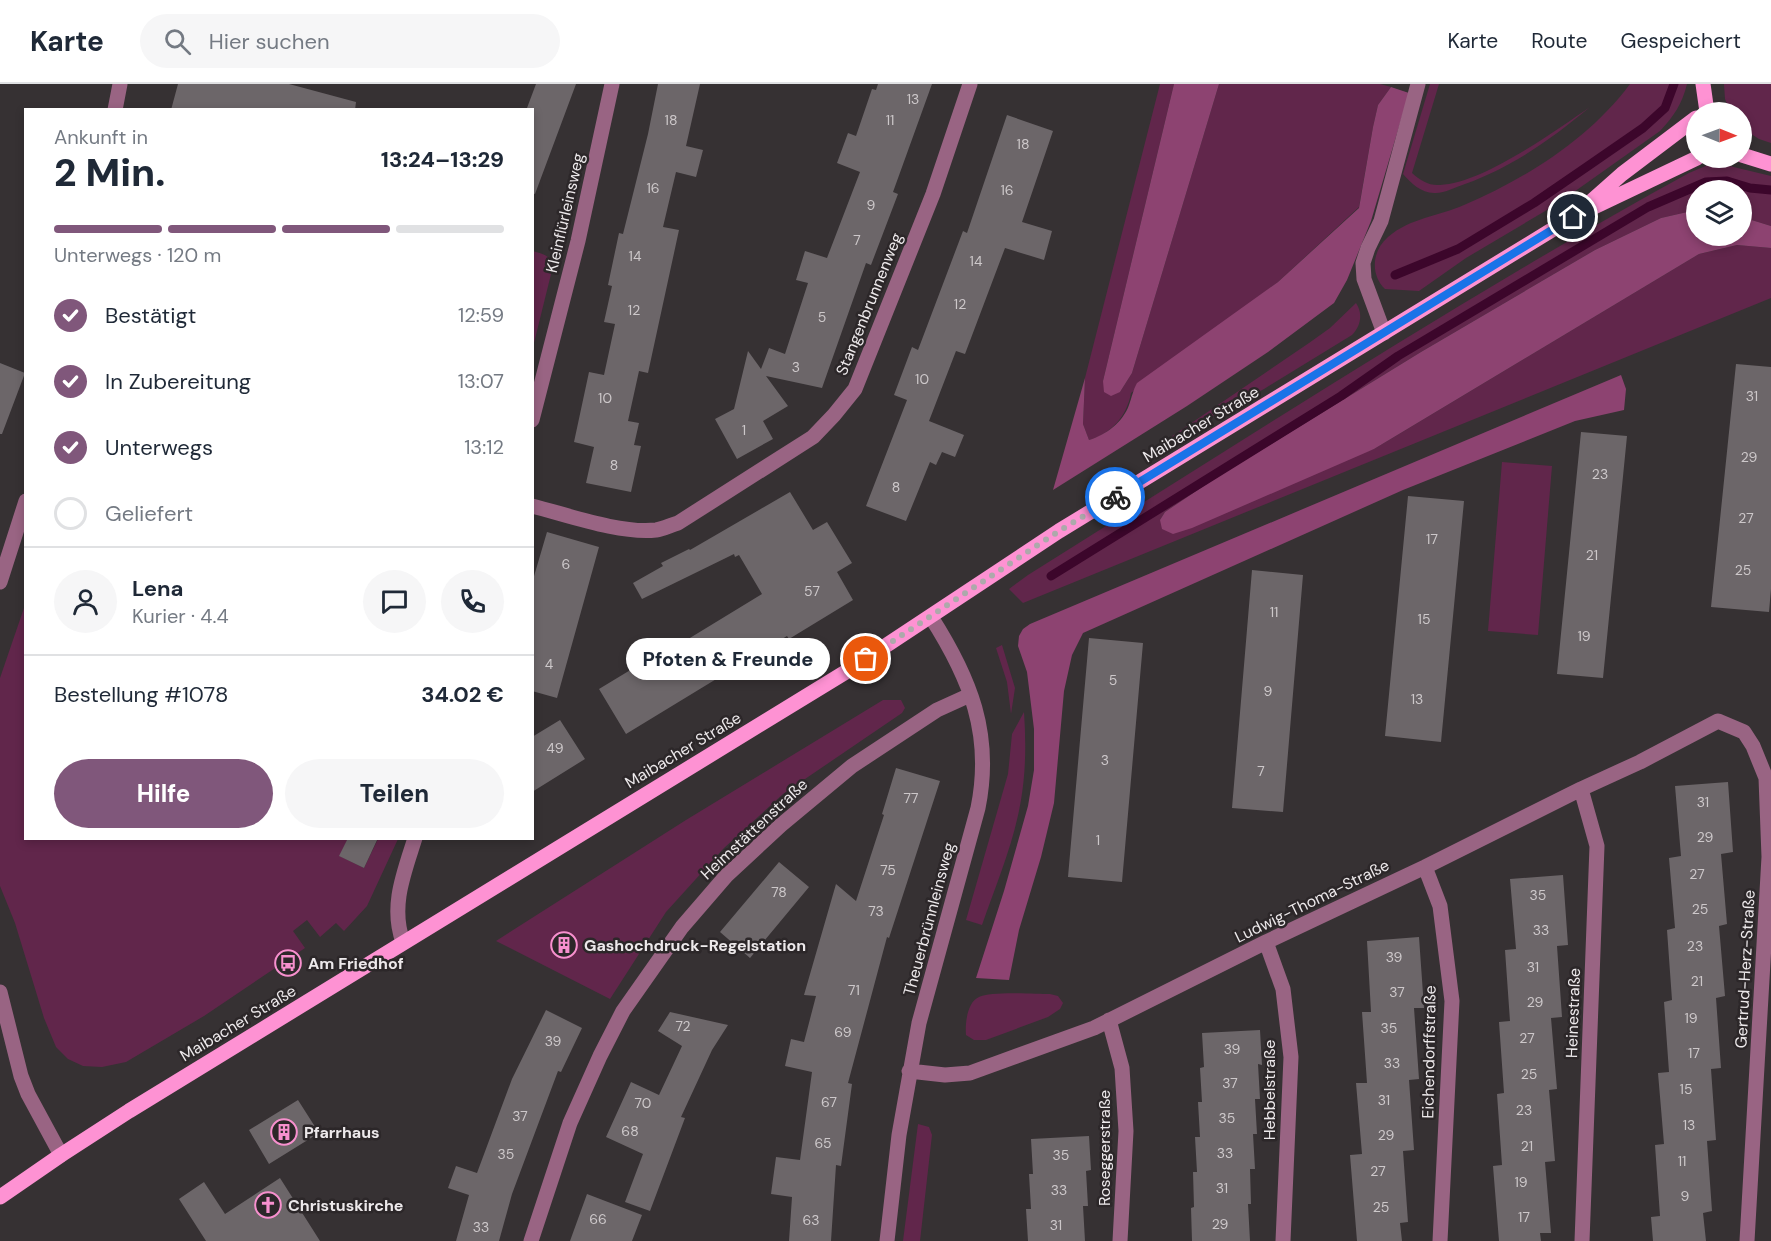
<!DOCTYPE html>
<html lang="de">
<meta charset="utf-8">
<style>
body{margin:0;font-family:"DM Sans",sans-serif;background:#f6f6f7;color:#1f2937;height:100vh;display:flex;flex-direction:column;font-size:22px;white-space:nowrap}
*{box-sizing:border-box;margin:0}
p{font-size:20px;color:#747a83}
.icon{flex:none;width:33px;height:33px;fill:none;stroke:currentColor;stroke-width:2;stroke-linecap:round;stroke-linejoin:round}
.map{position:relative;flex:1;overflow:hidden}
.details{position:absolute;left:24px;top:24px;width:510px;height:732px;display:flex;flex-direction:column;background:#fff;border-radius:0px;box-shadow:0 3px 9px #0003}
.details>*{flex:none}
.needle{width:39px;rotate:91deg}
.controls{position:absolute;left:1686px;top:18px;display:grid;gap:12px}
.controls a{display:grid;place-items:center;width:66px;height:66px;border-radius:50%;background:#fff;box-shadow:0 3px 9px #0003;font-size:30px}
.pin{position:absolute;display:grid;place-items:center;width:51px;height:51px;color:#fff;margin:-26px;border:3px solid #fff;border-radius:50%;box-shadow:0 2px 6px #0007}
.courier{position:absolute;display:grid;place-items:center;width:60px;height:60px;margin:-30px;border:4px solid #1a73e8;border-radius:50%;background:#fff;color:#222;box-shadow:0 2px 8px #0007}
.bubble{position:absolute;height:42px;border-radius:21px;background:#fff;box-shadow:0 3px 9px #0003;font-size:20px;font-weight:800;line-height:42px;text-align:center}
.overview em{font-style:normal;font-weight:800}
.overview div{display:flex;flex-direction:column-reverse}
.overview{display:flex;align-items:center;justify-content:space-between;height:102px;padding:0 30px}
h1{font-size:39px;font-weight:800;line-height:45px}
.bar{display:grid;grid-template-columns:repeat(4,1fr);gap:9px 6px;align-content:center;height:72px;padding:0 30px}
.bar i{height:8px;border-radius:4px;background:#e0e1e3}
.bar .on{background:#80577b}
.bar p{grid-column:span 4}
.line{display:flex;align-items:center;gap:15px;padding:0 30px;border-top:2px solid #e0e1e3}
.line div{flex:1}
.round{display:grid;place-items:center;flex:none;width:63px;height:63px;border-radius:32px;background:#f6f6f7}
ol{padding:0 30px;list-style:none}
li{display:flex;align-items:center;gap:18px;height:66px}
li p{margin-inline-start:auto}
li .icon{padding:6px;border-radius:50%;background:#80577b;color:#fff;stroke-width:4}
li:last-child{color:#747a83}
li i{width:33px;height:33px;border:3px solid #e0e1e3;border-radius:50%}
.cta{display:flex;gap:12px;margin-top:auto;padding:12px 30px}
.cta a{flex:1;height:69px;border-radius:36px;background:#80577b;color:#fff;font-size:24px;font-weight:800;line-height:69px;text-align:center}
.cta a+a{background:#f6f6f7;color:#1f2937}
header{display:flex;align-items:center;gap:36px;box-sizing:border-box;height:84px;padding:0 30px;background:#fff;border-bottom:2px solid #e0e1e3}
header strong{font-size:28px}
nav{display:flex;gap:33px;margin-inline-start:auto;font-size:21px}
.search{width:420px;height:54px;background:#f6f6f7;display:flex;align-items:center;gap:15px;box-sizing:border-box;padding:0 21px;border-radius:33px;color:#747a83;font-size:22px}
.map>svg:first-child{display:block}
.green{fill:#61264b}
.forest{fill:#8d4371}
.lines{fill:none;stroke-linecap:round;stroke-linejoin:round}
.stream{stroke:#3c062b;stroke-width:9}
.building{fill:#6c6669}
.minor{stroke:#996483;stroke-width:15}
.major{stroke:#fe92d3;stroke-width:15}
.done{stroke:#ada9ab;stroke-width:6;stroke-dasharray:0 10.8}
.route{stroke:#1a73e8;stroke-width:8}
.labels{text-anchor:middle;dominant-baseline:central;stroke-width:5;stroke-linejoin:round;paint-order:stroke}
.number-label{font-size:14px;fill:#cdc8ca}
.street-label{font-size:16px;fill:#ede9eb;stroke:#2c2729}
.poi-label{font-size:16px;font-weight:bold;fill:#ede9eb;stroke:#2c2729;text-anchor:start}
</style>
<header>
<strong>Karte</strong>
<div class="search"><svg class="icon" aria-label="search" viewBox="0 0 24 24"><circle cx="10" cy="10" r="6"/><path d="M15 15l6 6"/></svg>Hier suchen</div>
<nav><a>Karte</a><a>Route</a><a>Gespeichert</a></nav>
</header>
<div class="map">
<svg width="1771" height="1157" viewBox="0 0 1771 1157">
<rect width="100%" height="100%" fill="#363133"/>
<!-- green -->
<path class="green" d="M1160 0H1174L1103 297 1120 308 1132 289 1219 0H1380L1391 3 1378 21 1373 43 1359 123 1278 198 1131 309C1127 332 1111 350 1089 356L1083 340 1085 294Z
M1430 0H1439L1412 89C1420 96 1429 102 1440 101 1482 100 1555 47 1590 23 1550 56 1514 82 1465 100 1456 103 1443 110 1434 109 1421 109 1411 99 1403 90Z
M1630 0H1687C1682 20 1674 32 1660 47L1557 120 1466 174 1419 207 1385 205C1370 190 1372 167 1388 153 1410 134 1439 132 1464 121 1527 94 1589 55 1630 0Z
M1724 0H1771V59L1759 55 1742 44V28H1730L1725 15Z
M1717 79 1771 92V142L1742 133V106H1696V126L1661 134 1595 166 1421 268 1214 395 1165 428 1160 436 1374 365 1699 170 1737 161 1771 164V214L1023 519 1009 505 1028 491C1247 354 1463 213 1689 89L1708 81Z
M533 167C543 170 550 171 553 182L533 263Z
M1356 219C1363 229 1361 242 1352 251L1264 305 1165 357 1309 259 1330 244Z
M1502 378 1552 382 1538 551 1488 547Z
M25 521 26 754 348 755 340 772 364 784 378 755H398L367 822 344 847 336 839 320 853 307 836 293 847 305 864 204 932 126 978 102 983 83 982 68 975 56 963 44 934 15 839 0 802V594Z
M1002 561 1015 604 1011 630 1007 598 996 564Z
M883 616H901L905 624 902 629 783 710 724 764 666 828 610 915 496 857 686 736Z
M1024 628C1026 657 1026 687 1021 716 1014 759 996 801 982 841L966 836 1008 690 1012 650Z
M1050 910 1058 912 1063 919 1060 925 1048 933 986 956H974L966 951C965 940 967 918 979 913 990 907 1035 910 1050 910Z
M918 1040 929 1043 932 1051 920 1157H903Z"/>
<!-- forest -->
<path class="forest" d="M1174 0H1219L1132 289 1120 308 1111 312 1104 308 1103 297Z
M1391 3 1409 9 1371 137 1347 196 1334 219 1268 268 1187 322 1053 406 1085 294 1083 340 1089 356C1106 351 1123 338 1129 321 1132 313 1133 306 1137 299L1278 198 1359 124 1373 43 1378 21Z
M1696 126V152H1742V133L1771 142V164L1737 161 1699 170 1374 365 1192 444 1173 450 1162 445 1160 436 1165 428 1214 395 1421 268 1595 166 1661 134Z
M1621 291 1626 305 1624 326 1575 337 1403 406 1083 549 1072 571 1064 607 1054 719 1041 773 1019 846 1009 896 976 894 1004 807 1028 722 1034 686V645L1027 588 1018 562 1019 552 1023 545 1030 540Z"/>
<g class="lines">
<!-- stream -->
<path class="stream" d="M1395 191 1458 165 1534 119 1588 82 1643 44 1665 24 1674 0
M1051 492 1341 312 1398 272 1648 123 1706 98 1727 97 1750 104 1771 106"/>
</g>
<!-- building -->
<path class="building" d="M178 0H289L356 18 355 26H171Z
M536 0H576L535 110 532 109V26L527 24Z
M658 0H700L686 62 703 66 696 93 676 88 663 143 679 146 648 289 639 287 628 337 639 339 634 361 641 362 631 408 586 399 594 363 574 358 589 288 604 291 615 240 604 238 612 202 608 201 619 149 623 150 648 50Z
M878 0H932L893 108 898 110 871 181 866 179 822 304 766 292 788 322 763 337 773 355 737 375 715 335 734 325 748 267 761 285 769 264 785 270 808 199 796 196 805 167 827 174 860 88 837 79 848 49 856 52 872 5 876 6Z
M1007 31 1053 47 1022 138 1052 147 1044 176 1005 164 965 270 956 267 929 337 964 351 955 373 942 368 936 381 930 378 906 437 866 422 907 316 894 311 912 263 918 266 963 147 967 149Z
M0 279 25 289 2 350H0Z
M1736 280 1771 283V505L1769 528 1711 523Z
M1581 348 1627 352 1603 594 1557 590Z
M790 408 813 446 827 438 852 479 837 488 853 516 789 555 787 552 759 569 626 650 599 605 637 582 639 585 762 510 739 471 735 473 734 470 642 515 633 499 663 482 661 479 689 465 690 466Z
M1408 412 1464 417 1441 658 1385 652Z
M547 448 599 463 557 614 532 607V499Z
M1252 486 1303 491 1283 728 1232 724Z
M1089 554 1143 559 1122 798 1068 793Z
M560 636 585 675 532 708V653Z
M896 684 940 697 889 854 887 853 848 999 852 1000 841 1082 836 1081 831 1157H789L792 1113 771 1110 776 1073 800 1076 812 988 785 982 791 955 804 958 816 912 804 911 836 800 856 817 884 731 882 730Z
M1728 698 1733 768 1721 770 1727 840 1719 842 1725 912 1716 914 1721 984 1711 985 1716 1056 1707 1057 1712 1127 1703 1129 1706 1157H1653L1651 1133 1660 1132 1655 1061 1664 1060 1658 989 1669 988 1664 918 1672 916 1667 846 1675 844 1669 774 1681 772 1675 702Z
M348 754H378L364 784 339 772Z
M779 778 809 803 750 874 720 848Z
M1563 791 1568 861 1557 862 1562 933 1551 934 1557 1005 1549 1006 1555 1077 1545 1078 1551 1149H1540L1541 1157H1499L1493 1082 1502 1081 1497 1010 1504 1009 1499 938 1510 937 1505 866 1516 865 1510 795Z
M1419 853 1424 924H1414L1419 995 1409 996 1414 1066 1403 1067 1408 1138 1400 1139 1402 1157H1357L1350 1071 1362 1070 1356 999H1367L1362 928H1371L1367 857Z
M546 926 582 944 561 988 558 987 512 1110 499 1157H456L469 1111 448 1104 456 1082 477 1089 512 995Z
M670 928 728 941 712 966 681 1033 685 1034 650 1127 625 1118 643 1070 606 1053 631 998 659 1011 682 962 658 947Z
M1260 946 1262 981 1258 980 1260 1015H1255L1257 1050H1253L1255 1085H1250L1251 1120H1248L1250 1157H1192L1191 1124 1194 1123 1193 1088H1197L1195 1053H1200L1198 1018H1202L1200 984 1204 983 1202 949Z
M298 1016 319 1049 269 1080 249 1046Z
M1089 1052 1091 1086 1086 1087 1088 1122H1083L1085 1157H1028L1026 1125H1031L1029 1090H1033L1031 1055Z
M280 1094 320 1157H206L179 1115 204 1098 225 1130Z
M587 1110 642 1131 632 1157H570Z"/>
<g class="lines">
<!-- minor -->
<path class="minor" d="M115 26 120 0
M1384 249 1364 195 1363 179 1368 164 1381 137 1418 0
M532 336 578 157 612 0
M532 422C568 431 620 450 656 446 663 445 671 441 678 439L813 353 834 331 855 305 933 110 970 0
M0 498 26 417
M1581 705 1597 762 1582 1157
M1425 783 1440 822 1452 917 1440 1157
M403 858C390 822 404 789 415 754
M1266 858 1283 905 1291 973 1283 1157
M0 908 21 992 28 1010 61 1071
M1109 936 1122 984 1126 1047 1120 1157
M909 987 945 991 970 989 1094 944 1266 858 1425 783 1581 705 1640 678 1718 637 1744 648 1753 662 1766 694 1769 773 1747 1157
M531 1157 570 1039 600 972 623 927 682 843 726 792 781 741 852 682 937 626 970 611
M887 1157 899 1051 919 939 978 724C993 650 970 594 931 533"/>
<!-- major -->
<path class="major" d="M1703 0 1707 28
M1742 71 1771 80
M1587 121 1622 90 1696 34
M0 1113 61 1071 129 1027 849 586 1059 447 1573 133 1697 74"/>
</g>
<g class="lines">
<!-- done -->
<path class="done" d="M866 575 1059 447 1115 413"/>
<!-- route -->
<path class="route" d="M1115 413 1573 133"/>
</g>
<!-- icons -->
<defs>
<g id="building-ring" transform="scale(1.35)"><circle r="9.5" fill="#2c2729" stroke="#f790ce" stroke-width="1.5"/><path d="M-4-6H4V6H1V3H-1V6H-4ZM-2.5-4.3h1.7v1.8h-1.7ZM.8-4.3h1.7v1.8H.8ZM-2.5-1h1.7V.8h-1.7ZM.8-1h1.7V.8H.8Z" fill="#f790ce"/></g>
<g id="bus-ring" transform="scale(1.35)"><circle r="9.5" fill="#2c2729" stroke="#f790ce" stroke-width="1.5"/><path d="M-5-6H5V4H4V6H2V4H-2V6H-4V4H-5ZM-3.5-4V0h7V-4ZM-3.5 1.2v1.5H-2V1.2ZM2 1.2v1.5H3.5V1.2Z" fill="#f790ce"/></g>
<g id="church-ring" transform="scale(1.35)"><circle r="9.5" fill="#2c2729" stroke="#f790ce" stroke-width="1.5"/><path d="M-1.2-6h2.4v3.5h3.3v2.4h-3.3V6h-2.4V-.1h-3.3v-2.4h3.3Z" fill="#f790ce"/></g>
</defs>
<g fill-rule="evenodd">
<use href="#building-ring" x="564" y="861"/>
<use href="#bus-ring" x="288" y="879"/>
<use href="#building-ring" x="284" y="1048"/>
<use href="#church-ring" x="268" y="1121"/>
</g>
<g class="labels">
<!-- number labels -->
<g class="number-label">
<text x="913" y="15">13</text>
<text x="671" y="36">18</text>
<text x="890" y="36">11</text>
<text x="1023" y="60">18</text>
<text x="653" y="104">16</text>
<text x="1007" y="106">16</text>
<text x="871" y="121">9</text>
<text x="857" y="156">7</text>
<text x="635" y="172">14</text>
<text x="976" y="177">14</text>
<text x="960" y="220">12</text>
<text x="634" y="226">12</text>
<text x="822" y="233">5</text>
<text x="796" y="283">3</text>
<text x="922" y="295">10</text>
<text x="1752" y="312">31</text>
<text x="605" y="314">10</text>
<text x="744" y="346">1</text>
<text x="1749" y="373">29</text>
<text x="614" y="381">8</text>
<text x="1600" y="390">23</text>
<text x="896" y="403">8</text>
<text x="1746" y="434">27</text>
<text x="1432" y="455">17</text>
<text x="1592" y="471">21</text>
<text x="566" y="480">6</text>
<text x="1743" y="486">25</text>
<text x="812" y="507">57</text>
<text x="1274" y="528">11</text>
<text x="1424" y="535">15</text>
<text x="1584" y="552">19</text>
<text x="549" y="580">4</text>
<text x="1113" y="596">5</text>
<text x="1268" y="607">9</text>
<text x="1417" y="615">13</text>
<text x="555" y="664">49</text>
<text x="1105" y="676">3</text>
<text x="1261" y="687">7</text>
<text x="911" y="714">77</text>
<text x="1703" y="718">31</text>
<text x="1705" y="753">29</text>
<text x="1098" y="756">1</text>
<text x="888" y="786">75</text>
<text x="1697" y="790">27</text>
<text x="779" y="808">78</text>
<text x="1538" y="811">35</text>
<text x="1700" y="825">25</text>
<text x="876" y="827">73</text>
<text x="1541" y="846">33</text>
<text x="1695" y="862">23</text>
<text x="1394" y="873">39</text>
<text x="1533" y="883">31</text>
<text x="1697" y="897">21</text>
<text x="854" y="906">71</text>
<text x="1397" y="908">37</text>
<text x="1535" y="918">29</text>
<text x="1691" y="934">19</text>
<text x="683" y="942">72</text>
<text x="1389" y="944">35</text>
<text x="843" y="948">69</text>
<text x="1527" y="954">27</text>
<text x="553" y="957">39</text>
<text x="1232" y="965">39</text>
<text x="1694" y="969">17</text>
<text x="1392" y="979">33</text>
<text x="1529" y="990">25</text>
<text x="1230" y="999">37</text>
<text x="1686" y="1005">15</text>
<text x="1384" y="1016">31</text>
<text x="829" y="1018">67</text>
<text x="643" y="1019">70</text>
<text x="1524" y="1026">23</text>
<text x="520" y="1032">37</text>
<text x="1227" y="1034">35</text>
<text x="1689" y="1041">13</text>
<text x="630" y="1047">68</text>
<text x="1386" y="1051">29</text>
<text x="823" y="1059">65</text>
<text x="1527" y="1062">21</text>
<text x="1225" y="1069">33</text>
<text x="506" y="1070">35</text>
<text x="1061" y="1071">35</text>
<text x="1682" y="1077">11</text>
<text x="1378" y="1087">27</text>
<text x="1521" y="1098">19</text>
<text x="1222" y="1104">31</text>
<text x="1059" y="1106">33</text>
<text x="1685" y="1112">9</text>
<text x="1381" y="1123">25</text>
<text x="1524" y="1133">17</text>
<text x="598" y="1135">66</text>
<text x="811" y="1136">63</text>
<text x="1220" y="1140">29</text>
<text x="1056" y="1141">31</text>
<text x="481" y="1143">33</text>
</g>
<!-- street labels -->
<g class="street-label">
<text transform="translate(565 129) rotate(-77)">Kleinflürleinsweg</text>
<text transform="translate(869 220) rotate(-68)">Stangenbrunnenweg</text>
<text transform="translate(1201 340) rotate(-31)">Maibacher Straße</text>
<text transform="translate(683 666) rotate(-31)">Maibacher Straße</text>
<text transform="translate(754 745) rotate(-43)">Heimstättenstraße</text>
<text transform="translate(1312 817) rotate(-26)">Ludwig-Thoma-Straße</text>
<text transform="translate(929 835) rotate(-75)">Theuerbrünnleinsweg</text>
<text transform="translate(1745 885) rotate(-87)">Gertrud-Herz-Straße</text>
<text transform="translate(1573 929) rotate(-88)">Heinestraße</text>
<text transform="translate(238 939) rotate(-31)">Maibacher Straße</text>
<text transform="translate(1429 968) rotate(-89)">Eichendorffstraße</text>
<text transform="translate(1269 1006) rotate(-90)">Hebbelstraße</text>
<text transform="translate(1104 1064) rotate(-90)">Roseggerstraße</text>
</g>
<!-- poi labels -->
<g class="poi-label">
<text x="584" y="861">Gashochdruck-Regelstation</text>
<text x="308" y="879">Am Friedhof</text>
<text x="304" y="1048">Pfarrhaus</text>
<text x="288" y="1121">Christuskirche</text>
</g>
</g>
</svg>
<div class="controls">
<a><svg class="needle" viewBox="-14 -14 28 28"><path d="M0-13l5 13h-10z" fill="#e53935"/><path d="M0 13l5-13h-10z" fill="#747a83"/></svg></a>
<a><svg class="icon" aria-label="layers" viewBox="0 0 24 24"><path d="M12 4l9 5-9 5-9-5zM3 14l9 5 9-5"/></svg></a>
</div>
<div class="pin" style="left:866px;top:575px;background:#ea580c"><svg class="icon" aria-label="bag" viewBox="0 0 24 24"><path d="M5 8h14l-1 12H6zM9 8a3 3 0 0 1 6 0"/></svg></div>
<div class="pin" style="left:1573px;top:133px;background:#1f2937"><svg class="icon" aria-label="home" viewBox="0 0 24 24"><path d="M3 11l9-7 9 7M6 9v11h12V9"/></svg></div>
<div class="courier" style="left:1115px;top:413px"><svg class="icon" aria-label="bike" viewBox="0 0 24 24"><circle cx="6" cy="16" r="4"/><circle cx="18" cy="16" r="4"/><path d="M6 16l4-8h5l3 8M10 8l3 8H6M13 5h3"/></svg></div>
<div class="bubble" style="left:626px;top:554px;width:204px">Pfoten &amp; Freunde</div>
<section class="details">
<div class="overview"><div><h1>2 Min.</h1><p>Ankunft in</p></div><em>13:24–13:29</em></div>
<div class="bar"><i class="on"></i><i class="on"></i><i class="on"></i><i></i><p>Unterwegs · 120 m</p></div>
<ol>
<li><svg class="icon" aria-label="check" viewBox="0 0 24 24"><path d="M5 12l5 5 9-10"/></svg>Bestätigt<p>12:59</p></li>
<li><svg class="icon" aria-label="check" viewBox="0 0 24 24"><path d="M5 12l5 5 9-10"/></svg>In Zubereitung<p>13:07</p></li>
<li><svg class="icon" aria-label="check" viewBox="0 0 24 24"><path d="M5 12l5 5 9-10"/></svg>Unterwegs<p>13:12</p></li>
<li><i></i>Geliefert</li>
</ol>
<div class="line" style="height:108px"><a class="round"><svg class="icon" aria-label="person" viewBox="0 0 24 24"><circle cx="12" cy="8" r="4"/><path d="M4 21q1-7 8-7t8 7"/></svg></a><div><b>Lena</b><p>Kurier · 4.4</p></div><a class="round"><svg class="icon" aria-label="chat" viewBox="0 0 24 24"><path d="M4 5h16v11H9l-5 4z"/></svg></a><a class="round"><svg class="icon" aria-label="phone" viewBox="0 0 24 24"><path d="M5 4h4l2 5-3 2q2 4 5 5l2-3 5 2v4C11 20 4 13 5 4z"/></svg></a></div>
<div class="line" style="height:78px"><div>Bestellung #1078</div><b>34.02 €</b></div>
<div class="cta"><a>Hilfe</a><a>Teilen</a></div>
</section>
</div>
